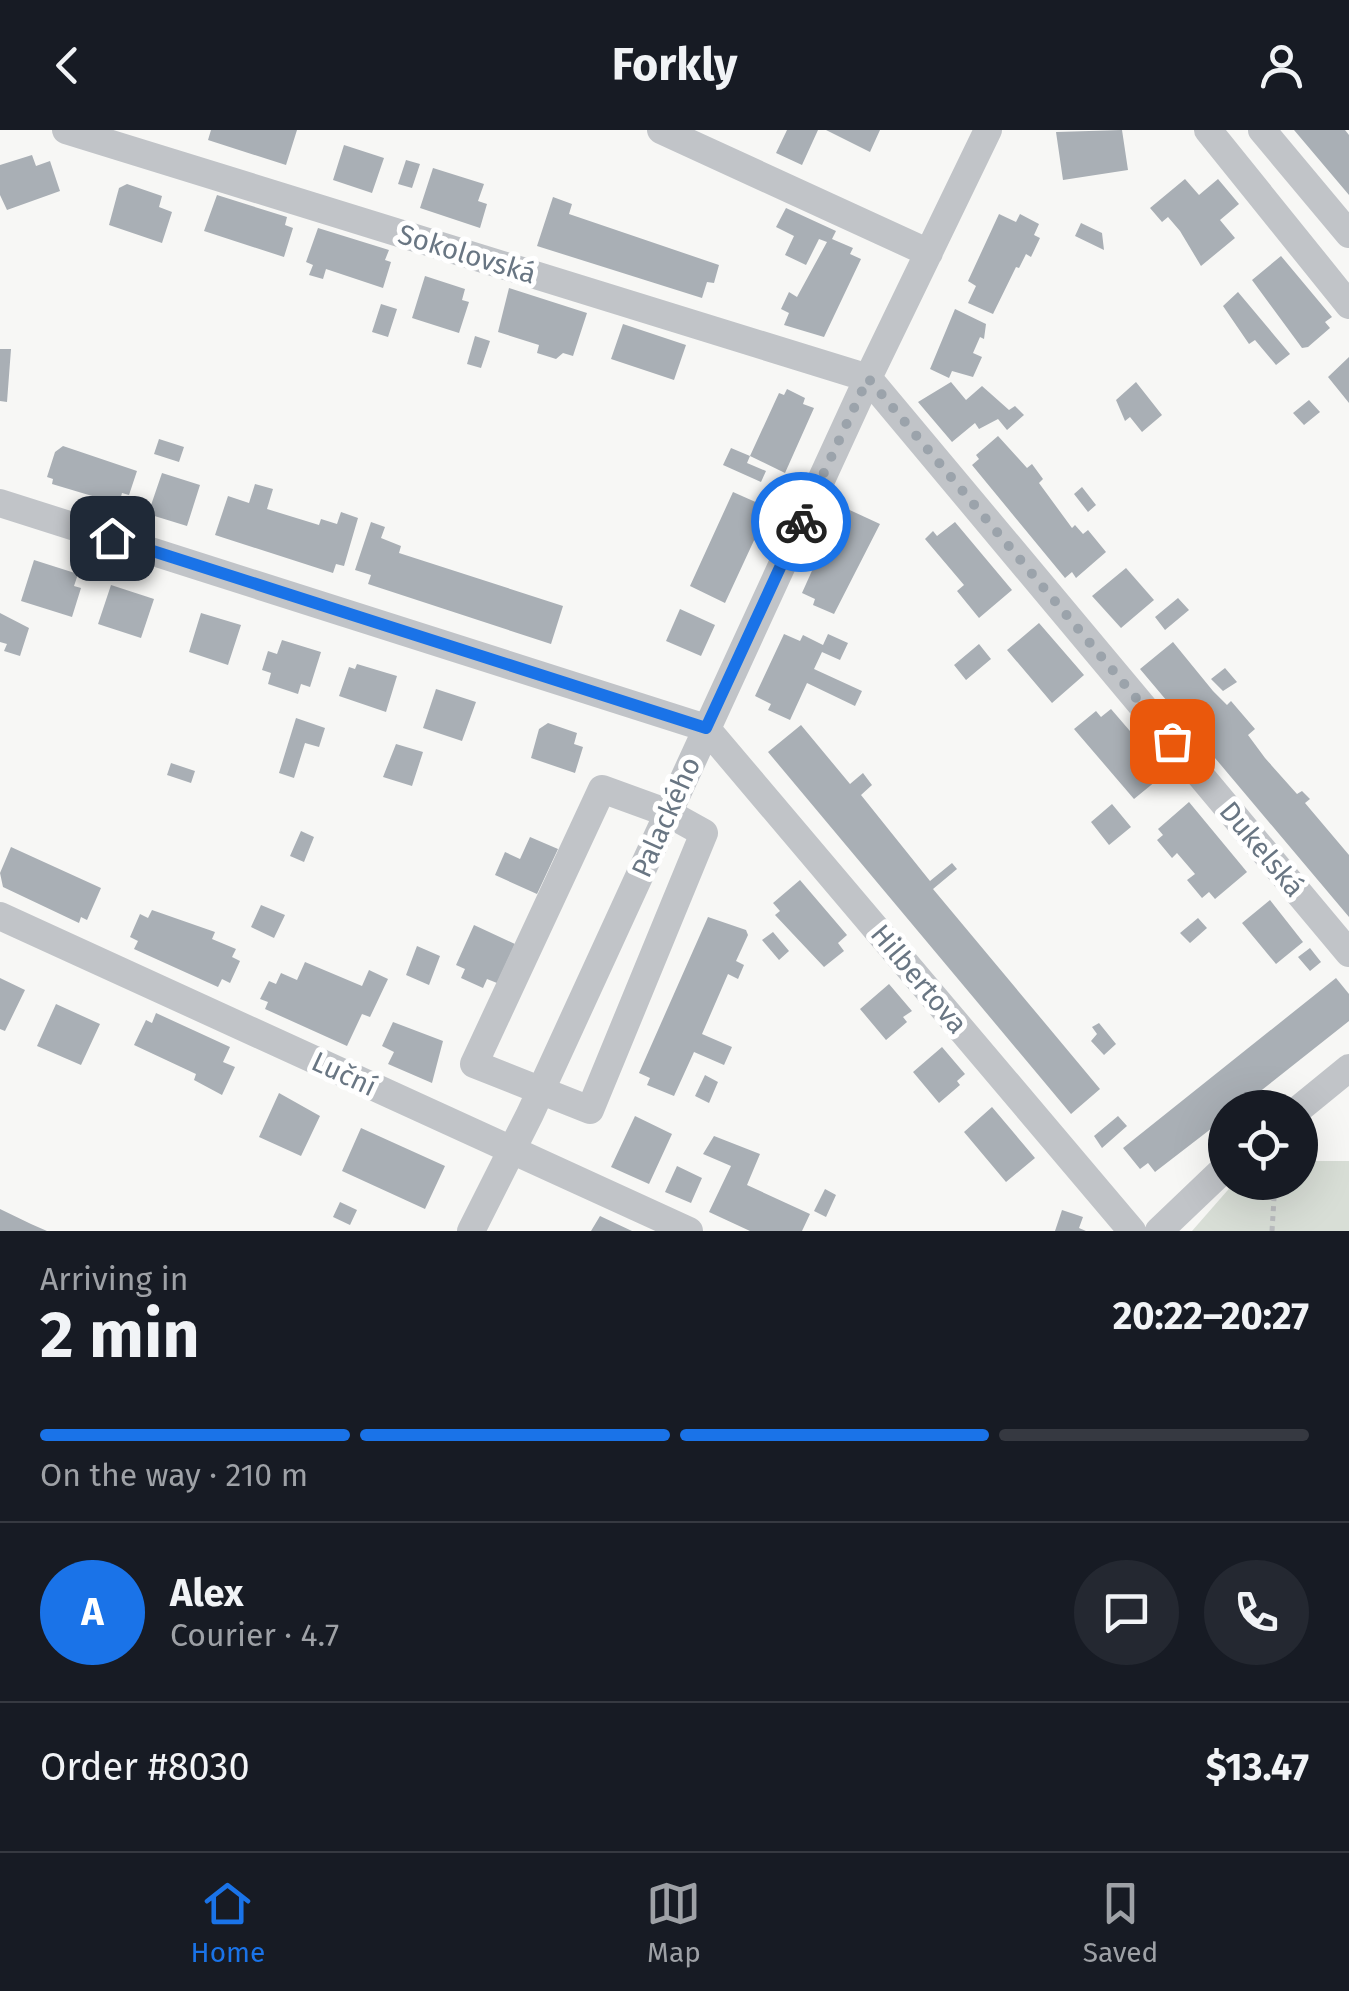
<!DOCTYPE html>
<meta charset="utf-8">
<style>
body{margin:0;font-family:"Fira Sans",sans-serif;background:#242831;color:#f1f3f6;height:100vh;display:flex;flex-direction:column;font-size:38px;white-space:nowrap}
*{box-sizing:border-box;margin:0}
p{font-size:32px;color:#9ea1a6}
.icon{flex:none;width:55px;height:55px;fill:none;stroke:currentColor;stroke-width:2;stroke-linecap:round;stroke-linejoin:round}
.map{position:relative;height:1101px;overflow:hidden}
.side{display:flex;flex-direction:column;background:#171b24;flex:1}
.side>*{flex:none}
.tools{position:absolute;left:1208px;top:960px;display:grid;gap:20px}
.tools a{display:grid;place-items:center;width:110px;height:110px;border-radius:50%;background:#171b24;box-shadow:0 10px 40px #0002;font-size:50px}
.pin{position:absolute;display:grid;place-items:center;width:85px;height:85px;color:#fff;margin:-42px;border-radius:20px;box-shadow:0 5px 15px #0006}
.courier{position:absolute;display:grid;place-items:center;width:100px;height:100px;margin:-50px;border:8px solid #1a73e8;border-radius:50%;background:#fff;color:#222;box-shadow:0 2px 12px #0007}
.head em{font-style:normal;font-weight:700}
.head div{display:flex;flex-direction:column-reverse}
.head{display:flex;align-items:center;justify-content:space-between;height:170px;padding:0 40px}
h1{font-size:65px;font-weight:700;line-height:75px}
.bar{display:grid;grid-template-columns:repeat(4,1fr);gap:15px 10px;align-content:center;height:120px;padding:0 40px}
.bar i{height:12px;border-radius:8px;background:#363941}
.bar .active{background:#1a73e8}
.bar p{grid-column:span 4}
.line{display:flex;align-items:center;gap:25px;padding:0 40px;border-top:2px solid #363941}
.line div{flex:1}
.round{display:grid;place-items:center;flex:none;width:105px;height:105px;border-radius:52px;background:#242831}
header{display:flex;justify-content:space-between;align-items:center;height:130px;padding:0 40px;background:#171b24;font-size:45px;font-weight:700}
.menu{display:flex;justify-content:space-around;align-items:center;height:140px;border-top:2px solid #363941;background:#171b24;font-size:28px;color:#9ea1a6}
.menu a{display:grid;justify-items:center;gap:5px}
.menu .active{color:#1a73e8}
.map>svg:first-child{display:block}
.green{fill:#d8ded6}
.building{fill:#a9afb5}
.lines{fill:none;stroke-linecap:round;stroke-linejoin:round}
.path{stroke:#bbbdc0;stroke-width:5;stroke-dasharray:5 5;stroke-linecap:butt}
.minor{stroke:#c1c4c8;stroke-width:28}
.done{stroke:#9ba3ab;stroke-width:10;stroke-dasharray:0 18}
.route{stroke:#1a73e8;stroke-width:12}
.labels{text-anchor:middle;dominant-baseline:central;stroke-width:10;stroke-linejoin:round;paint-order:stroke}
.street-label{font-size:28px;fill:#697683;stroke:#fff}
</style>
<header><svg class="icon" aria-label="back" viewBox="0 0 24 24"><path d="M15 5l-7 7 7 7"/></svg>Forkly<svg class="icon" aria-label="person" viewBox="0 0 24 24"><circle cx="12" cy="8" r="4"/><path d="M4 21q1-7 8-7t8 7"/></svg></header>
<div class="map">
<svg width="1349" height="1101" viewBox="0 0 1349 1101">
<rect width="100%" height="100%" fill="#f7f7f5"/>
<!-- green -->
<path class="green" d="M1300 1031H1349V1101H1192L1234 1053 1300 1052Z"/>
<!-- building -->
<path class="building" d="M211 0H297L286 35 208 10Z
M787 0H818L802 35 776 23Z
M826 0H880L870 22Z
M1122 0 1128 40 1063 50 1056 2Z
M1294 0H1345L1349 5V65Z
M344 15 384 28 372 63 333 50Z
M32 25 36 36 50 31 60 61 7 80 0 65V35Z
M406 30 420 34 412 58 398 54Z
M433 38 484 54 478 71 487 74 480 98 420 78Z
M1185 49 1199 65 1218 49 1239 74 1220 90 1235 108 1201 136 1180 101 1168 87 1162 92 1150 78Z
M127 54 162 66 159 77 172 82 162 113 109 95 119 58Z
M217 65 287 87 285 95 293 98 284 127 204 101Z
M553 67 572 74 569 84 719 135 714 153 707 152 702 168 537 116Z
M786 78 836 101 832 109 853 118 850 124 861 129 824 207 784 195 789 183 781 179 789 162 797 167 827 112 819 109 806 135 785 125 794 106 776 97Z
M999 84 1016 92 1020 84 1039 94 1034 105 1040 108 1031 127 1026 124 1019 138 1016 137 993 184 968 173 976 156 968 151Z
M1081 93 1102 103 1104 120 1075 106Z
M318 98 389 120 385 130 391 132 383 158 326 139 323 149 309 145 313 135 306 132Z
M1281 126 1332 187 1325 192 1330 198 1308 217 1302 218 1252 150Z
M425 146 465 159 462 170 469 172 459 203 412 188Z
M509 158 587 183 573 226 563 223 556 229 537 223 539 215 498 202Z
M1238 162 1290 224 1276 235 1255 210 1249 214 1223 176Z
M381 174 397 179 388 207 372 202Z
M955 179 986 194 984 209 980 207 973 223 982 227 973 247 952 241 949 248 930 239Z
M623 194 686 215 674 250 611 229Z
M475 206 490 211 481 238 467 234Z
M0 219H11L7 272 0 271Z
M1349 227V273L1328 247Z
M951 252 966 270 982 256 1009 280 1015 276 1024 285 1007 300 998 289 979 299 975 293 952 312 918 272Z
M1136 252 1162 285 1142 302 1130 287 1125 291 1116 270Z
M787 259 805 268 803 274 814 278 785 343 750 326 747 333 766 341 761 352 723 335 731 318 750 326 779 263 784 265Z
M1309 270 1320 282 1304 295 1293 283Z
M998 306 1027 338 1032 334 1043 349 1039 353 1072 398 1075 395 1083 404 1088 400 1106 422 1076 448 1072 442 1065 448 972 335 979 329 976 325Z
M159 309 184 317 179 332 154 324Z
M63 316 137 341 129 365 122 363 119 374 52 354 53 349 47 347 55 322Z
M162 343 200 355 187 396 148 384Z
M255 354 273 359 267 379 319 395 321 389 337 394 341 382 358 388 344 436 336 434 333 443 215 405 228 366 249 373Z
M1082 357 1096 375 1088 382 1074 364Z
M733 362 769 378 725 473 690 456Z
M841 376 880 394 834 484 813 475 815 469 802 463Z
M371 392 385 397 381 408 401 416 399 423 563 476 551 514 368 454 371 445 355 440Z
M955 392 1012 460 979 488 957 461 964 455 925 409 933 401 937 406Z
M34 430 78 444 74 456 81 458 72 487 21 471Z
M1126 438 1154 470 1121 498 1092 466Z
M111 455 154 469 141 508 98 494Z
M1178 468 1189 480 1165 500 1155 487Z
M680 479 715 495 701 526 666 511Z
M0 483 29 498 20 526 4 521 7 514 0 512Z
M201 483 241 495 228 535 189 522Z
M1039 493 1084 545 1052 573 1007 520Z
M784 504 800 511 803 505 823 515 828 504 848 513 840 530 822 522 814 539 862 561 855 576 807 553 790 590 768 580 771 574 755 566Z
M282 510 321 522 310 557 301 554 298 564 268 554 271 543 262 540 268 521 277 524Z
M1173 512 1213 561 1227 575 1231 571 1255 599 1248 605 1265 628 1297 664 1302 661 1310 669 1305 673 1349 725V787L1140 539Z
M979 514 991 529 966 550 954 535Z
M357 534 397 546 386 582 339 566 349 537 355 539Z
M1225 538 1237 552 1223 561 1211 549Z
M436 559 476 572 462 611 423 598Z
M1111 579 1161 637 1151 646 1156 651 1134 669 1074 599 1096 581 1101 587Z
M296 588 325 598 319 617 305 613 294 648 279 643Z
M548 593 577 603 574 614 583 617 575 643 531 628 539 599Z
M801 595 850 654 863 643 872 655 861 665 930 751 952 733 957 739 933 759 1100 959 1071 984 768 622Z
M396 614 423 622 412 656 383 647Z
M171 633 195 641 191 653 167 645Z
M1189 672 1247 742 1215 769 1209 762 1202 768 1187 750 1195 744 1177 723 1172 728 1157 710 1163 705 1158 699Z
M1112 674 1131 697 1109 715 1091 692Z
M301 701 314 707 304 732 290 726Z
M530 707 558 719 537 764 495 745 505 722 520 729Z
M11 717 101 758 87 790 81 787 79 793 3 757 0 743Z
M800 750 847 805 838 813 844 821 824 837 775 785 780 781 773 773Z
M1270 770 1303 812 1276 834 1242 793Z
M261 775 285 785 274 808 251 797Z
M152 780 215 802 212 809 236 819 232 827 240 831 230 853 222 849 218 857 134 819 138 811 130 807 140 784 148 788Z
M708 787 746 800 748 805 736 831 744 835 738 849 728 844 702 904 732 917 724 935 694 922 674 966 647 955 650 948 639 943Z
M1198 788 1207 798 1190 813 1180 803Z
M474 795 515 814 497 853 487 849 483 858 461 848 465 839 456 835Z
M773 802 789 821 779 830 762 810Z
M417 816 440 826 429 855 406 845Z
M1310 818 1321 832 1310 841 1298 827Z
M305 832 362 856 369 840 388 849 370 887 362 884 347 916 265 879 268 872 260 869 269 851 276 854 281 843 297 850Z
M0 848 25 860 5 901 0 899Z
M1336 848 1349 864V891L1239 978H1225V988L1155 1042 1148 1033 1140 1039 1123 1018Z
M889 854 912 881 903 887 907 892 886 910 860 879Z
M56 874 100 894 81 935 37 916Z
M156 883 230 917 223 932 235 937 222 965 194 950 196 944 134 915 146 890 152 893Z
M393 892 443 911 432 953 388 934 394 922 382 916Z
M1099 893 1116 914 1104 925 1091 911 1097 904 1092 897Z
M942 917 965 944 957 951 960 955 939 973 913 942Z
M705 945 718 952 709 973 695 966Z
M279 963 320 986 301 1026 259 1007Z
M992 977 1035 1028 1006 1052 964 1002Z
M635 986 672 1004 649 1054 611 1037Z
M1118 986 1127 996 1102 1018 1094 1006Z
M361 998 445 1036 425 1079 342 1041Z
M714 1006 760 1024 747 1055 810 1084 802 1101H750L709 1082 731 1036 703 1024Z
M677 1036 702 1048 691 1073 665 1062Z
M825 1059 836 1065 826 1087 814 1081Z
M340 1072 357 1080 350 1095 333 1087Z
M0 1079 31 1094 47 1101H0Z
M1062 1080 1083 1087 1079 1098 1086 1101H1055Z
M600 1086 632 1101H591Z"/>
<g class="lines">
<!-- path -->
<path class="path" d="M1272 1101 1275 1052"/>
<!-- minor -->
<path class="minor" d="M66 0 868 248 1349 823
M661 0 929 123
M1208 0 1349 175
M1262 0 1349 104
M0 373 706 598
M706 598 1132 1101
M602 659 668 683 704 703 590 980 474 934Z
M0 786 689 1101
M1300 978 1349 938
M471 1101 530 984 868 248 988 0
M1159 1101 1225 1038"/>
</g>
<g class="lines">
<!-- done -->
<path class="done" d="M801 392 868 248 1172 611"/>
<!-- route -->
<path class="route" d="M112 408 706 598 801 392"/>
</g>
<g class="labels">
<!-- street labels -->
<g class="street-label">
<text transform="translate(467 124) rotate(17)">Sokolovská</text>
<text transform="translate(666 687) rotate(-66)">Palackého</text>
<text transform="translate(1262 719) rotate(50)">Dukelská</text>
<text transform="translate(919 849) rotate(50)">Hilbertova</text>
<text transform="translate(344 944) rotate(25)">Luční</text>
</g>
</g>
</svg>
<div class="tools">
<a><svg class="icon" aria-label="locate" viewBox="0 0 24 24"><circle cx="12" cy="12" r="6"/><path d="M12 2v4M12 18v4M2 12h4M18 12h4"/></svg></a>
</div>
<div class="pin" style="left:1172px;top:611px;background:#ea580c"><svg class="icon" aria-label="bag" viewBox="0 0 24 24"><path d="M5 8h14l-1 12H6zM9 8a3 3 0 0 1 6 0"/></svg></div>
<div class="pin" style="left:112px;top:408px;background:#1f2937"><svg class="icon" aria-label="home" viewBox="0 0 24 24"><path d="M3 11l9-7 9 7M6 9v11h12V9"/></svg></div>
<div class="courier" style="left:801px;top:392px"><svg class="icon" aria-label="bike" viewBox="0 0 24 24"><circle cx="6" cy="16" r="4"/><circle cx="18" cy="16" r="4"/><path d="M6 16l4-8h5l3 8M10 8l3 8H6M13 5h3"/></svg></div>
</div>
<section class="side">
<div class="head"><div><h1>2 min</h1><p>Arriving in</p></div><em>20:22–20:27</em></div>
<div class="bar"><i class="active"></i><i class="active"></i><i class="active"></i><i></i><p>On the way · 210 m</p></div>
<div class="line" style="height:180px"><b class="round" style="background:#1a73e8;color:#fff">A</b><div><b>Alex</b><p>Courier · 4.7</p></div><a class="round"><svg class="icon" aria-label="chat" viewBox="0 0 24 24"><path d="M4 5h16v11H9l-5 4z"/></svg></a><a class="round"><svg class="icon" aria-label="phone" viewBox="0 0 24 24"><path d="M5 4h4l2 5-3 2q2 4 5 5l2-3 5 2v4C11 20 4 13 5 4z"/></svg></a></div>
<div class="line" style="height:130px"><div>Order #8030</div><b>$13.47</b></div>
</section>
<nav class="menu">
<a class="active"><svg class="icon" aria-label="home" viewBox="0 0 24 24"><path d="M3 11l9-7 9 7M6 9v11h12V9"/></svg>Home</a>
<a><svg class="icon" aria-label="map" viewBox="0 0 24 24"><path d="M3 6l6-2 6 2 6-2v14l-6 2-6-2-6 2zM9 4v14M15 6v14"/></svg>Map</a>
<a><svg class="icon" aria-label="saved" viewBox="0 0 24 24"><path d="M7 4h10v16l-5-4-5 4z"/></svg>Saved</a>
</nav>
